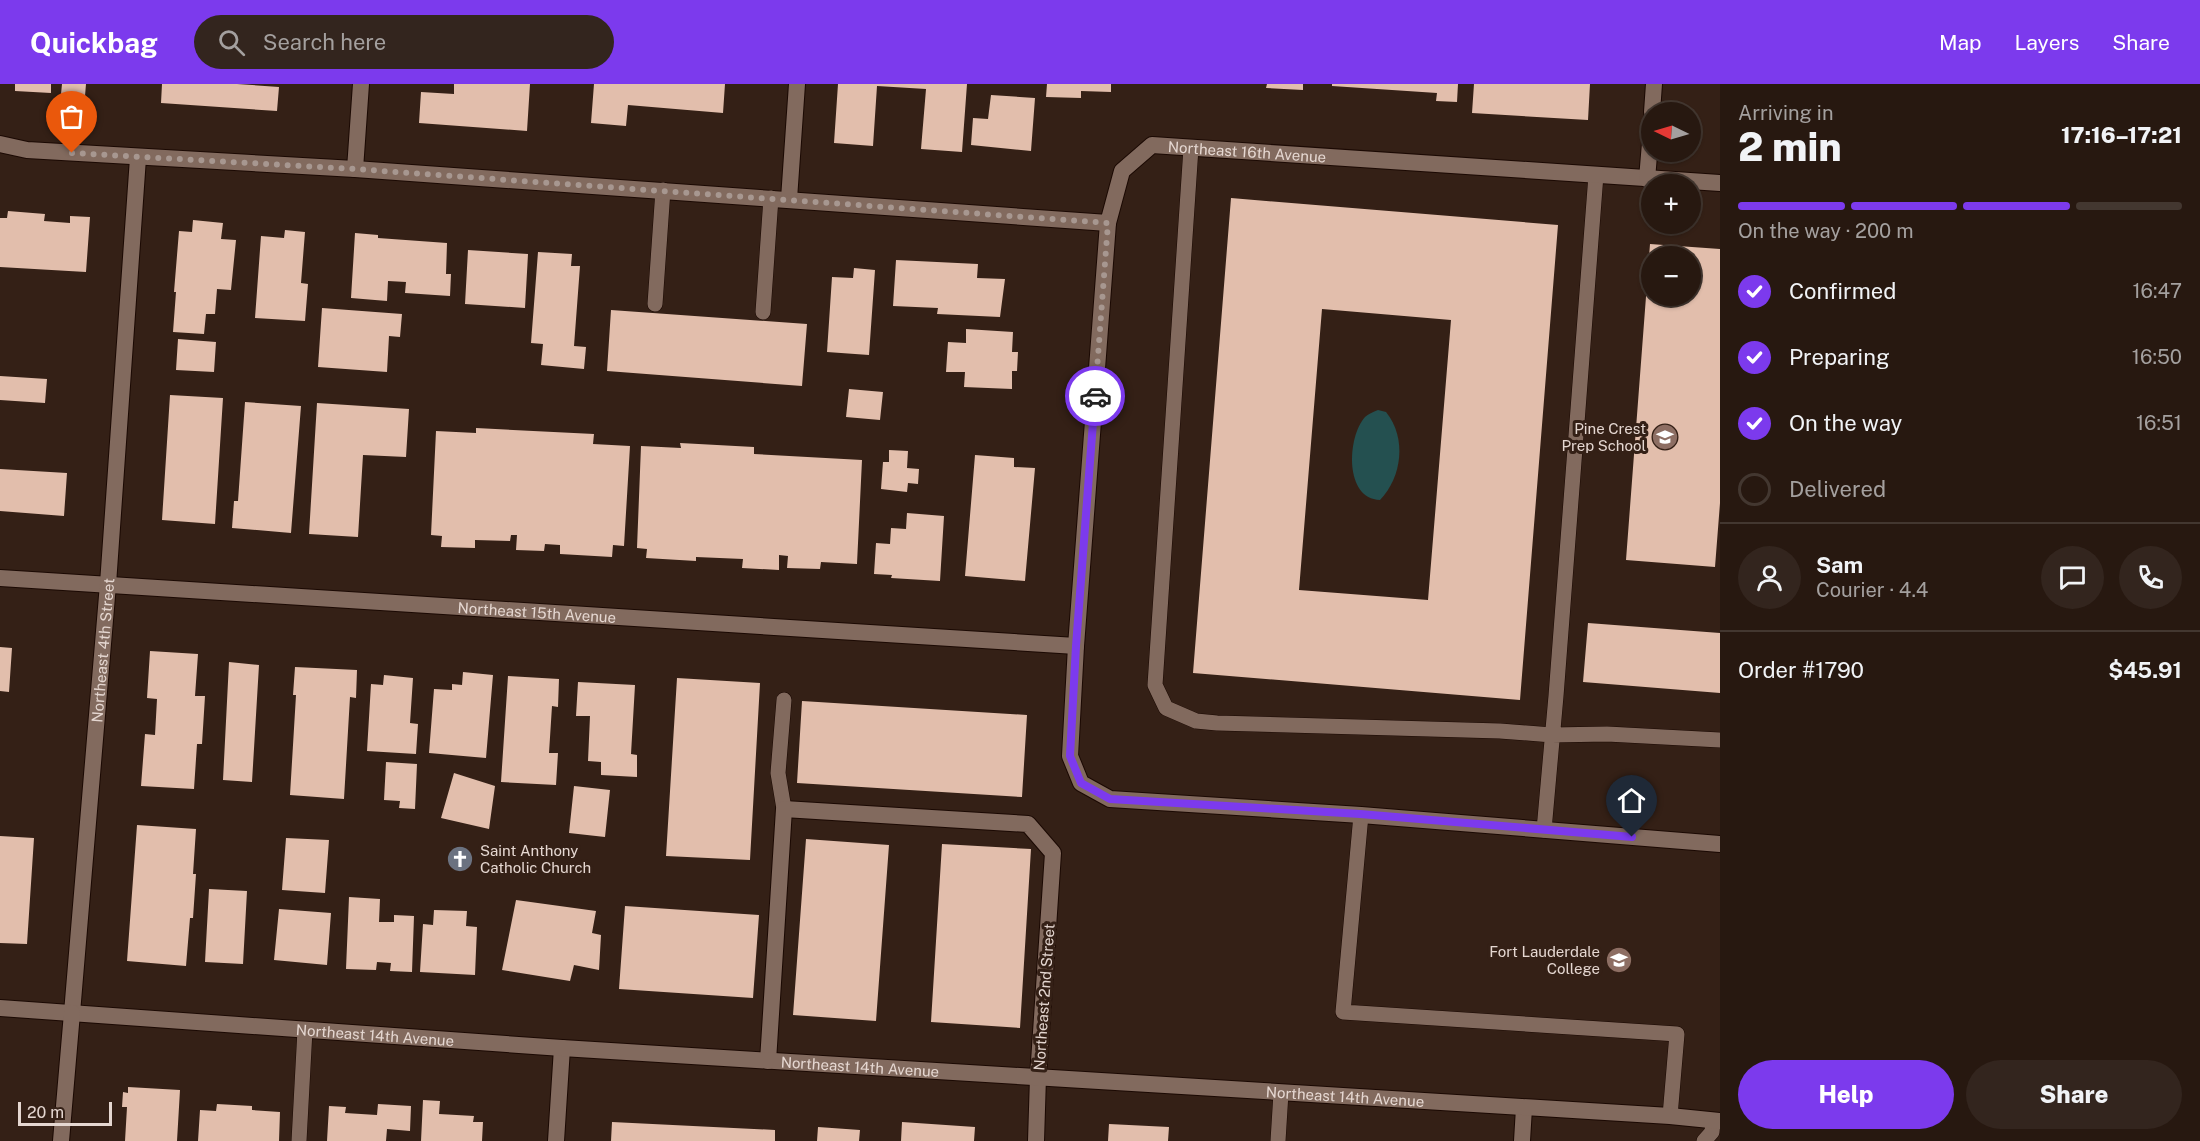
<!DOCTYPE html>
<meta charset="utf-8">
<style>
body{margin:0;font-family:"Public Sans",sans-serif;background:#33251e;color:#f1f3f6;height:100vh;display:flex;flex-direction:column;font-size:22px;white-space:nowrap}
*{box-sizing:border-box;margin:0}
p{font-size:20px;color:#a4a09f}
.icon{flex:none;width:33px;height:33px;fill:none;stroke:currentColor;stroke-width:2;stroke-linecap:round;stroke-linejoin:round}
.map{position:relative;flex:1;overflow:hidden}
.details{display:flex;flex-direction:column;background:#271810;width:480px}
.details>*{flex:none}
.needle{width:39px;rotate:275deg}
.buttons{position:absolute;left:1641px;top:18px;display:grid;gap:12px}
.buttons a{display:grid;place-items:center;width:60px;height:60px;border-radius:50%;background:#271810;box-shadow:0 2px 4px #0004,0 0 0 2px #433730;font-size:30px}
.scale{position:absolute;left:18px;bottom:15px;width:94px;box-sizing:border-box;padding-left:6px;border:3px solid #e5d7d1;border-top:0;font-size:16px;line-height:21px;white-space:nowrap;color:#e5d7d1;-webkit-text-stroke:4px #342016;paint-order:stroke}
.pin{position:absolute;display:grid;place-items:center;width:51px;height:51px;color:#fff;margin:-62px -26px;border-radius:50% 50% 50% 0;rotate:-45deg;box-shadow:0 0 6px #0007}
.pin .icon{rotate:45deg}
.courier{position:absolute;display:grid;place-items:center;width:60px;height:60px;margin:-30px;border:4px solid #7c3aed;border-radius:50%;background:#fff;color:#222;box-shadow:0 2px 8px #0007}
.head em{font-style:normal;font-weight:800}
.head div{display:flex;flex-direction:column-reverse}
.head{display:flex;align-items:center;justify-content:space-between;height:102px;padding:0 18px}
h1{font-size:39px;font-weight:800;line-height:45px}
.bar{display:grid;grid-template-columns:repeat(4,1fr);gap:9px 6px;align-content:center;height:72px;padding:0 18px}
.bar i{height:8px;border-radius:4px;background:#433730}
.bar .active{background:#7c3aed}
.bar p{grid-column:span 4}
.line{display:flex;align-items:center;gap:15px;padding:0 18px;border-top:2px solid #433730}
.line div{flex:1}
.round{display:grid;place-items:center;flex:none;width:63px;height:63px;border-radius:32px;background:#33251e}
ol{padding:0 18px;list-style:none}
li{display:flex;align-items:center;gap:18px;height:66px}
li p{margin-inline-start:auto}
li .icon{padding:6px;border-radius:50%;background:#7c3aed;color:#fff;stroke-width:4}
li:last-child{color:#a4a09f}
li i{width:33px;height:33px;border:3px solid #433730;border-radius:50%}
.button{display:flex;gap:12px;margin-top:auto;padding:12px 18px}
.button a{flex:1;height:69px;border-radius:36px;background:#7c3aed;color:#fff;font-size:24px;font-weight:800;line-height:69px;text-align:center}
.button a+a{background:#33251e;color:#f1f3f6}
header{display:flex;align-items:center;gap:36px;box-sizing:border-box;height:84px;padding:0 30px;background:#7c3aed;color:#fff}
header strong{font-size:28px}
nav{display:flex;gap:33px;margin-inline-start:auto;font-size:21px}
.search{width:420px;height:54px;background:#33251e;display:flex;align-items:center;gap:15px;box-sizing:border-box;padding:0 21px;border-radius:33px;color:#a4a09f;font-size:22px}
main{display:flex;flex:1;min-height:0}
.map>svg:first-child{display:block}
.water{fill:#245050}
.building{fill:#e2beac;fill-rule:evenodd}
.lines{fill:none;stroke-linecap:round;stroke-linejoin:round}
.service-casing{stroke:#1b0903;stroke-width:16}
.minor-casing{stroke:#1b0903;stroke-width:18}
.tertiary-casing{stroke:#1b0903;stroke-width:18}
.service{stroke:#826a5e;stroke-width:15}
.minor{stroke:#826a5e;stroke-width:16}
.tertiary{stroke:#826a5e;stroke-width:16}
.done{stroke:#a79790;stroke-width:6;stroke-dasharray:0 10.8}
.route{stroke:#7c3aed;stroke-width:8}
.labels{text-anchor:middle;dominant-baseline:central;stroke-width:6;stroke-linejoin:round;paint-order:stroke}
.street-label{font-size:15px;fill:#e5d7d1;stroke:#342016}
.poi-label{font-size:15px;fill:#e5d7d1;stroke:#342016;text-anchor:end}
</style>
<header>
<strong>Quickbag</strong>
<div class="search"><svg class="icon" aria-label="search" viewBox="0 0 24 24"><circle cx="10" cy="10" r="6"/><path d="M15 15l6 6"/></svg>Search here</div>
<nav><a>Map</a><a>Layers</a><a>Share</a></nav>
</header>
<main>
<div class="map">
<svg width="1720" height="1057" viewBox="0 0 1720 1057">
<rect width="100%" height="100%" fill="#342016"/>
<!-- water -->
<path class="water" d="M1378 326 1386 328C1407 354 1402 393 1380 416 1344 415 1347 353 1365 333 1368 330 1373 328 1378 326Z"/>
<!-- building -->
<path class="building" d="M15 0H51V9L15 7Z
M62 0H86L85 12 61 10Z
M162 0H237L279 3 277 27 161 19Z
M454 0H530L527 47 419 39 421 8 454 10Z
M594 0H725L723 29 628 21 626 42 591 39Z
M838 0H967L962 68 921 65 926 5 877 2 873 62 834 59Z
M1047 0H1111V8L1081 7V14L1046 13Z
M1267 0H1303V6L1266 4Z
M1332 0H1458L1457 18 1436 17 1437 9 1332 2Z
M1474 0H1590L1588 36 1472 29Z
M991 11 1035 14 1031 67 971 61 973 34 988 35Z
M1231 114 1558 141 1520 616 1193 589ZM1322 225 1451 236 1428 516 1299 506Z
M8 127 45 130 44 137 70 139V132L90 133 86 188 0 183V134H7Z
M193 136 223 139 221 155 236 156 231 206 217 205 215 230H206L204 250 173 248 176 208H174L179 147 192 148Z
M285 146 305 148 301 199 308 200 305 237 255 234 261 152 284 154Z
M355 149 378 151V154L447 159 446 190H451L450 212 405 209 406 198 388 197 387 217 351 214Z
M1650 160 1720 165V419L1715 483 1626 476ZM1652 172H1690V212H1652Z
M468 166 528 170 525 224 465 220Z
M538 168 572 170 571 182H580L574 262 586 263 584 285 541 281 543 260 531 259Z
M896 176 978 180 977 194 1005 195 1000 233 937 230 938 224 893 222Z
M854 184 875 186 869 271 827 268 832 193 853 194Z
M322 224 402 230 400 253 389 252 387 288 318 283Z
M611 226 807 240 802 302 607 287Z
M966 245 1013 248 1012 268H1018L1017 287H1012V305L964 303 965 288H946L948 258 966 259Z
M178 255 216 258 214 288 176 286Z
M0 292 47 295 45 319 0 316Z
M849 305 883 308 880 336 846 333Z
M170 311 223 314 215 440 162 436Z
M245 318 301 322 291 449 232 444 234 417H238Z
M317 319 409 325 406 373 363 371 358 453 309 450Z
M476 344 594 350 593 360 630 362 624 462 613 461 612 473 560 470V461L545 460 544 467 516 466 517 451H511L510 457 475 456V464L441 463 442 452 431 451 436 347 476 349Z
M680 359 754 363V370L862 376 857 480 821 478 820 485 787 484 788 472 779 471V486L742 484 743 475 696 473V477L646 474 647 465 637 464 641 362 681 364Z
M889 366 908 367 907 384 919 385 918 400 908 399 907 408 881 405 883 378H889Z
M975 371 1014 374V383L1035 384 1025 497 965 492Z
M0 385 67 389 64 432 0 427Z
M907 429 944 432 940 497 891 494 892 491 874 490 876 459 890 460 891 444 906 445Z
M1588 539 1720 549V609L1583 598Z
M0 563 12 564 9 608 0 607Z
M150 567 198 570 195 612H205L202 660H197L194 705 141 702 145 650 155 651 157 615 147 614Z
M229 578 259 581 252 698 223 696Z
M295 583 357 586 356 614 350 613 344 715 290 711 296 611H293Z
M463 588 493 591 486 674 429 669 434 605 452 606V600L462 601Z
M384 591 413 594 410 639 418 640 416 670 367 667 371 600 383 601Z
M508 592 559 595 558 623 552 622 549 669H558L556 701 501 698Z
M677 594 760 599 750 776 666 772Z
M578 598 635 601 631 670 637 671V693L601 691V678L588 677 590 632H576Z
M802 617 1027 631 1022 713 797 699Z
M386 678 417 680 415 725 399 724 400 717 384 716Z
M454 689 495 702 489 745 441 734Z
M574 702 610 706 605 753 569 749Z
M137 741 196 745 193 790H196L193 834H190L186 882 127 877Z
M0 752 34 754 27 860 0 859Z
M286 754 329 756 325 809 282 806Z
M806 755 889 761 876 937 793 931Z
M942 760 1031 765 1020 944 931 938Z
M209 805 247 807 243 880 205 878Z
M349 813 380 815 379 838H394V831L414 832 412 888 390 887 391 879 377 878 376 886 346 885Z
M516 816 596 827 592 849 601 851 599 886 574 881 570 897 502 886Z
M625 822 759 831 753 914 619 905Z
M279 825 331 829 327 881 274 876Z
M434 826 467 827 466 842 477 843 475 891 420 888 423 840 433 841Z
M128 1003 180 1006 177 1057H125L127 1023H122L123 1008 128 1009Z
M423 1016 440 1017 439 1030 474 1032 473 1038H483L482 1057H421Z
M217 1020 252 1022V1026L280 1028 279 1057H198L200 1026 216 1027Z
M378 1020 411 1022 410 1047 387 1045 386 1057H327L329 1022 346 1023 345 1029 377 1031Z
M612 1038 775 1046V1057H611Z
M902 1038 975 1043 974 1057H901Z
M1109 1040 1169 1043 1168 1057H1108Z
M818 1043 860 1046 859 1057H817Z"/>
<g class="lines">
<!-- service casing -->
<g class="service-casing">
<path id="service" d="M1191 64 1155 601 1166 624 1196 637 1217 639 1500 647 1552 651 1607 650 1720 656
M655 220 663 106
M763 228 771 114
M784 725 778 689 784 616
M1361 731 1343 928 1677 950 1670 1032
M1544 746 1556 612 1596 91
M299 1057 305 946
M1278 1057 1281 1009
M1704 1057 1712 1048 1713 1037"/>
</g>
<!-- minor casing -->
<g class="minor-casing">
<g id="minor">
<path d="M1652 28 1654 0"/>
<path id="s1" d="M0 60 27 66 355 85 1108 139 1122 87 1152 61 1720 99"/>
<path d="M355 85 361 0"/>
<path d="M1647 95 1652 35"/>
<path d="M789 115 797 0"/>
<path d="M1108 139 1076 562 1070 672 1081 699 1110 715 1361 731 1720 760"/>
<path id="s2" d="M0 494 1076 562"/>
<path id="s3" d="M72 929 108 500 138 74"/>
<path d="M768 977 784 725 1028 740 1053 769 1038 993 1036 1057"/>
<path d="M556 1057 562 964"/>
<path d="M1522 1057 1524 1024"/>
</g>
</g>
<!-- tertiary casing -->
<g class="tertiary-casing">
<g id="tertiary">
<path id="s4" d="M0 924 562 964 1670 1032 1720 1037"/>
<path d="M61 1057 72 929"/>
</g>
</g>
<!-- service -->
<use href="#service" class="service"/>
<!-- minor -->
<use href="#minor" class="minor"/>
<!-- tertiary -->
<use href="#tertiary" class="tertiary"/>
</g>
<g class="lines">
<!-- done -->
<path class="done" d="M72 69 355 85 1108 139 1095 312"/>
<!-- route -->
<path class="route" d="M1095 312 1076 562 1070 672 1081 699 1110 715 1360 730 1632 753"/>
</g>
<!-- icons -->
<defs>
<g id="school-disc" transform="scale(1.35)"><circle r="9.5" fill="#8d6e63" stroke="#342016"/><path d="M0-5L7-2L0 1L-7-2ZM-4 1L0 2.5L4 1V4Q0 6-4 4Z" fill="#fff"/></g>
<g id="church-disc" transform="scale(1.35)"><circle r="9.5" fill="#6b7280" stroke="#342016"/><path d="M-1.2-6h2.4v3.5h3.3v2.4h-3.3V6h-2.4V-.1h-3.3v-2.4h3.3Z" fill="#fff"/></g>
</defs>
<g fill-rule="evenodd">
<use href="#school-disc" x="1665" y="353"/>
<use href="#church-disc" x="460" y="775"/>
<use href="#school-disc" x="1619" y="876"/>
</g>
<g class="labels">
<!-- street labels -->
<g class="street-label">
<text stroke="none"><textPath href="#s1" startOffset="1300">Northeast 16th Avenue</textPath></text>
<text stroke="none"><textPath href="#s2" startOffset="538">Northeast 15th Avenue</textPath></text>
<text stroke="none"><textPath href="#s3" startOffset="364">Northeast 4th Street</textPath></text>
<text transform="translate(1044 913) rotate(-86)">Northeast 2nd Street</text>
<text stroke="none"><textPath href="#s4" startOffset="376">Northeast 14th Avenue</textPath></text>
<text stroke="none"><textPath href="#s4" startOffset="862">Northeast 14th Avenue</textPath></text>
<text stroke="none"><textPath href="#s4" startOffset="1348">Northeast 14th Avenue</textPath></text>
</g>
<!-- poi labels -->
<g class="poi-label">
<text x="1646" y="344">Pine Crest<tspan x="1646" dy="17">Prep School</tspan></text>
<text x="480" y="766" text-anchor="start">Saint Anthony<tspan x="480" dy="17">Catholic Church</tspan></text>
<text x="1600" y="867">Fort Lauderdale<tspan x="1600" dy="17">College</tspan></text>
</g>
</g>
</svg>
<div class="buttons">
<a><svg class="needle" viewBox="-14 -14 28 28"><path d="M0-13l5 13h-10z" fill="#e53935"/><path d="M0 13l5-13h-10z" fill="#a4a09f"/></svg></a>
<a>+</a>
<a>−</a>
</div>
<div class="scale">20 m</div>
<div class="pin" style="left:72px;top:69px;background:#ea580c"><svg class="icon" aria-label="bag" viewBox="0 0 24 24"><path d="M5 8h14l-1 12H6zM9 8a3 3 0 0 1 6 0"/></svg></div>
<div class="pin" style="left:1632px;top:753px;background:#1f2937"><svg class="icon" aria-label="home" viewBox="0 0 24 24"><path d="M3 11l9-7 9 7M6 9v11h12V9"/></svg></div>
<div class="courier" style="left:1095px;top:312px"><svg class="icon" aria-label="car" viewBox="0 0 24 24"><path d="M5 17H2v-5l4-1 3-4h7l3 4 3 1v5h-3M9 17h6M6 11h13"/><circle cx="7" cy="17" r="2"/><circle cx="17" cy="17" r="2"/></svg></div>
</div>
<section class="details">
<div class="head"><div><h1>2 min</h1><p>Arriving in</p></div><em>17:16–17:21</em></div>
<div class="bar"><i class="active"></i><i class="active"></i><i class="active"></i><i></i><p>On the way · 200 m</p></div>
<ol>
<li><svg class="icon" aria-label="check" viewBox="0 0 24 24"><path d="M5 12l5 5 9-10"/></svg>Confirmed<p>16:47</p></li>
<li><svg class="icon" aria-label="check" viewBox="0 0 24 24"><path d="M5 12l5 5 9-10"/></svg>Preparing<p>16:50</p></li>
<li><svg class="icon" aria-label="check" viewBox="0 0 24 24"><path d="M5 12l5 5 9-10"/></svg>On the way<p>16:51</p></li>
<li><i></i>Delivered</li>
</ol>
<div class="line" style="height:108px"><a class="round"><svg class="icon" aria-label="person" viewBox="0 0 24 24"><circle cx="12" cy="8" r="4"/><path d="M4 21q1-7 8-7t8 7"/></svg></a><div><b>Sam</b><p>Courier · 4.4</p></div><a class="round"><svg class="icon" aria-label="chat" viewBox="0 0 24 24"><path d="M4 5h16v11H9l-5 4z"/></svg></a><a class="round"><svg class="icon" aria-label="phone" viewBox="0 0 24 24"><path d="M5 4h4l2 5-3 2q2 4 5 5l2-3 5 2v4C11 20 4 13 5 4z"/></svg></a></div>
<div class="line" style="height:78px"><div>Order #1790</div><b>$45.91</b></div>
<div class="button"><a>Help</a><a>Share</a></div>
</section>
</main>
